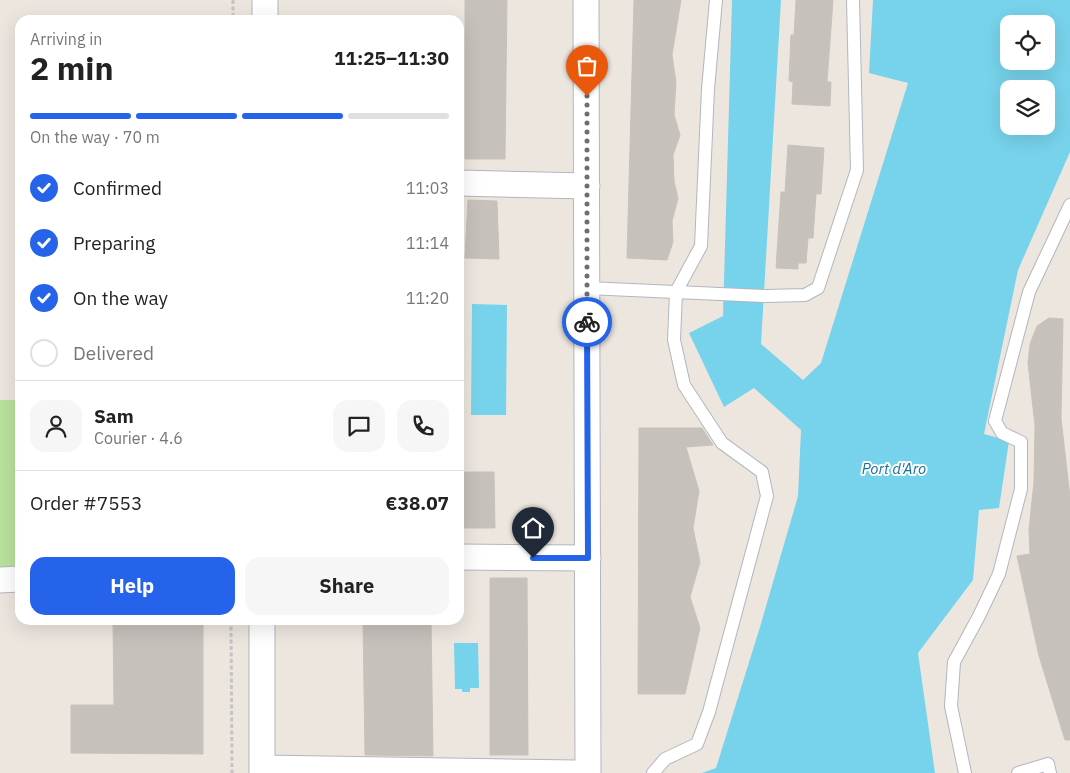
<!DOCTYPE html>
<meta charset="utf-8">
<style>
body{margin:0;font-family:"IBM Plex Sans",sans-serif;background:#f6f6f6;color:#222;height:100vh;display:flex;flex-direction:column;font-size:19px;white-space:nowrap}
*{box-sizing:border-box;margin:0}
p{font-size:16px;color:#767676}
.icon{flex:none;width:28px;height:28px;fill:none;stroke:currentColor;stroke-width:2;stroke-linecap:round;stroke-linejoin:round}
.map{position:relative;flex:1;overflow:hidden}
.drawer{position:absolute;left:15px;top:15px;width:449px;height:610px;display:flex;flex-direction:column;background:#fff;border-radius:15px;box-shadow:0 5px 20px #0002}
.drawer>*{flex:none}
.tools{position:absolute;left:1000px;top:15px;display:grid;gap:10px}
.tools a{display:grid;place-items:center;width:55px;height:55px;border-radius:10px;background:#fff;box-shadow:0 5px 20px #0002;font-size:25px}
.pin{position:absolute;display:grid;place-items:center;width:42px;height:42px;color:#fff;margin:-51px -21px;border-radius:50% 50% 50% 0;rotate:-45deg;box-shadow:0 0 5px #0007}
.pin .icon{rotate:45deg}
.courier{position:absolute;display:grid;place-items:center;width:50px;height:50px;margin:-25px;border:4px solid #2563eb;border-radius:50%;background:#fff;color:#222;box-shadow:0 1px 6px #0007}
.summary em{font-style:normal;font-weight:700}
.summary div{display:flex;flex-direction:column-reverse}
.summary{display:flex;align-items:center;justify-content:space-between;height:85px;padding:0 15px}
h1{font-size:32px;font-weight:700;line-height:38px}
.bar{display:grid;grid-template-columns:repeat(4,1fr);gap:8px 5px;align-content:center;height:60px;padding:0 15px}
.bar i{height:6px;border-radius:4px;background:#e0e0e0}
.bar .selected{background:#2563eb}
.bar p{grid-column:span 4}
.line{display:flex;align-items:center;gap:12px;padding:0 15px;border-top:1px solid #e0e0e0}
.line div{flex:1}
.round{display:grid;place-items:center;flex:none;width:52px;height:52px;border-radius:15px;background:#f6f6f6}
ol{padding:0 15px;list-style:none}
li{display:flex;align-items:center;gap:15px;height:55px}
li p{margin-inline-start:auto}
li .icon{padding:5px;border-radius:50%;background:#2563eb;color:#fff;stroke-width:4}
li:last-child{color:#767676}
li i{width:28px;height:28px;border:2px solid #e0e0e0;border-radius:50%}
.primary-button{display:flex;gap:10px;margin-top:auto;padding:10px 15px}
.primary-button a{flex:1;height:58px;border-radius:15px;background:#2563eb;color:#fff;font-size:20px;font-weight:700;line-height:58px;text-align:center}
.primary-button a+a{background:#f6f6f6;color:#222}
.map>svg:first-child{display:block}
.green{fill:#b9e29e}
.water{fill:#77d3eb;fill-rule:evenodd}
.building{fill:#c6c1bb;stroke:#c9c2b9}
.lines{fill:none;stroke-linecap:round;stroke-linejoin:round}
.lane-casing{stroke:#b2b6bf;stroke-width:14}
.street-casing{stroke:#b2b6bf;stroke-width:27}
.path{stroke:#c4c4c4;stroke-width:3;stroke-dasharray:4 2.5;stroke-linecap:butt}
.lane{stroke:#fff;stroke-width:12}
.street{stroke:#fff;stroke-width:25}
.done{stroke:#706d6b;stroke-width:5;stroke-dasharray:0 9}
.route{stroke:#2563eb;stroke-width:6}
.labels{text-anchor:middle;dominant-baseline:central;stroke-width:4;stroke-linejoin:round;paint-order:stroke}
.water-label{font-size:15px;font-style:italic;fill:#12739a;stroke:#fff}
</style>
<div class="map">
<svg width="1070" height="773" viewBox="0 0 1070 773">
<rect width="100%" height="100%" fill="#ede6df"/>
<!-- green -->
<path class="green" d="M0 400H20V569H0Z"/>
<!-- water -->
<path class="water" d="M732 0H781L761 344 803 380 821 363 908 83 869 73 873 0H1070V152L1018 270 984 434 1009 441 999 508 979 510 973 580 918 653 935 773H702L716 768 760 627 798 496 801 430 754 388 724 407 689 333 723 316ZM1009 24H1046V61H1009ZM1009 89H1046V126H1009Z
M472 304 507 305 506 415H471Z
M454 643H478L479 688H470V692H462V689H455Z"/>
<!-- building -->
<path class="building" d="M465 0H507L505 159H465Z
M634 0H681L672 55 676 82 674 115 680 135 673 155 674 181 678 199 672 221 673 242 667 260 627 258Z
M796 0H833L827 82H831L830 106 792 104 793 82 789 81 791 35H794Z
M788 145 824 148 821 194H816L813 238H808L806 263H798V269L776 268 781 192H785Z
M468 200 497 201 499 259 465 258Z
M1049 318 1063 319 1061 418 1070 497V740H1065L1039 656 1017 556 1030 554 1029 529 1034 482 1035 426 1028 363 1030 344 1037 326Z
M639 428H702L713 445 686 447 699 491 693 528 700 562 690 597 700 628 685 694H638Z
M462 472H494L495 528H463Z
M490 578H527L528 755H490Z
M113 620H203V754L71 753V705H114Z
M363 620H431L433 756 365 755Z"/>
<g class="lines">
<!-- lane casing -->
<g class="lane-casing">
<path id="lane" d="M587 288 765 296 805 295 818 288 857 170 853 0
M653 773 665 759 697 744 709 712 767 496 762 472 722 443 684 385 674 340 676 292 701 246 708 89 716 0
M965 773 951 706 954 662 979 616 999 574 1021 489V442L1002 433 995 421 1029 292 1070 205
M1018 773 1048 764 1050 773"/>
</g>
<!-- street casing -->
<g class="street-casing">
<path id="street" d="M586 0 588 773
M265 20V0
M459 183 587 186
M459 557 588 558
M0 580 20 579
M262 620V773
M262 768 575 773"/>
</g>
<!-- path -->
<path class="path" d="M233 0V20
M231 620 232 773"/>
<!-- lane -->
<use href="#lane" class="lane"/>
<!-- street -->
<use href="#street" class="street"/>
</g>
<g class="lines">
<!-- done -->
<path class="done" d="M587 96V322"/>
<!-- route -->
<path class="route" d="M533 558H588L587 322"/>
</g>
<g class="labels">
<!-- water labels -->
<g class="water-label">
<text x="894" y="468">Port d'Aro</text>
</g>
</g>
</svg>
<div class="tools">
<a><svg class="icon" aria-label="locate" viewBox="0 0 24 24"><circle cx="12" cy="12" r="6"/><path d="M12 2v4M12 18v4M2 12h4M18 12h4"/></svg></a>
<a><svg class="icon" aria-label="layers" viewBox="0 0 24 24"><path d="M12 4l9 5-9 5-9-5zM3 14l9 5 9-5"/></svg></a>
</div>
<div class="pin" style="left:587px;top:96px;background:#ea580c"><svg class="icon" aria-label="bag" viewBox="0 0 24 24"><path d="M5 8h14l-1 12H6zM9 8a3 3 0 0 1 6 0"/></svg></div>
<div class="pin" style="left:533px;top:558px;background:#1f2937"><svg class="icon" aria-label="home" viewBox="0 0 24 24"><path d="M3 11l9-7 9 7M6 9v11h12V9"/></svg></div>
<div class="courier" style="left:587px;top:322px"><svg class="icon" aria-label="bike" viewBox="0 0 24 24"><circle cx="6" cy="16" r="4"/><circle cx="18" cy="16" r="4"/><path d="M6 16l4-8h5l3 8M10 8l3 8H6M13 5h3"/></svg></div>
<section class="drawer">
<div class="summary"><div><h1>2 min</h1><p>Arriving in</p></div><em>11:25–11:30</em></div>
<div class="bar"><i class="selected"></i><i class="selected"></i><i class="selected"></i><i></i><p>On the way · 70 m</p></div>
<ol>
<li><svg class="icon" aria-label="check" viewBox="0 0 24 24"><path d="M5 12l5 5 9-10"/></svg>Confirmed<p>11:03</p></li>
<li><svg class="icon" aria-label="check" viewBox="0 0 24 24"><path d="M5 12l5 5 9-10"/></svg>Preparing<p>11:14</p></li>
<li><svg class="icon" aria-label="check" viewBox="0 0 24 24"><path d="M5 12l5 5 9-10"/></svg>On the way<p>11:20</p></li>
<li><i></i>Delivered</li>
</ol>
<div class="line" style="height:90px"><a class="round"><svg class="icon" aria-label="person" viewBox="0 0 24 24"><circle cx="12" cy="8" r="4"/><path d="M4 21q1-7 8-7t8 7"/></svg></a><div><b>Sam</b><p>Courier · 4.6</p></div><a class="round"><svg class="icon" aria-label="chat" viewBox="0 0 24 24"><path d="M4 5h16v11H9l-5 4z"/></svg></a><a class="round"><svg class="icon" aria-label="phone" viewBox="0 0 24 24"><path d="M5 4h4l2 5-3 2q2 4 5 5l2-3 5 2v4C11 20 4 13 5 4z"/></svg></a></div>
<div class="line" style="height:65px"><div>Order #7553</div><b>€38.07</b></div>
<div class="primary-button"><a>Help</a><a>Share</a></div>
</section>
</div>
